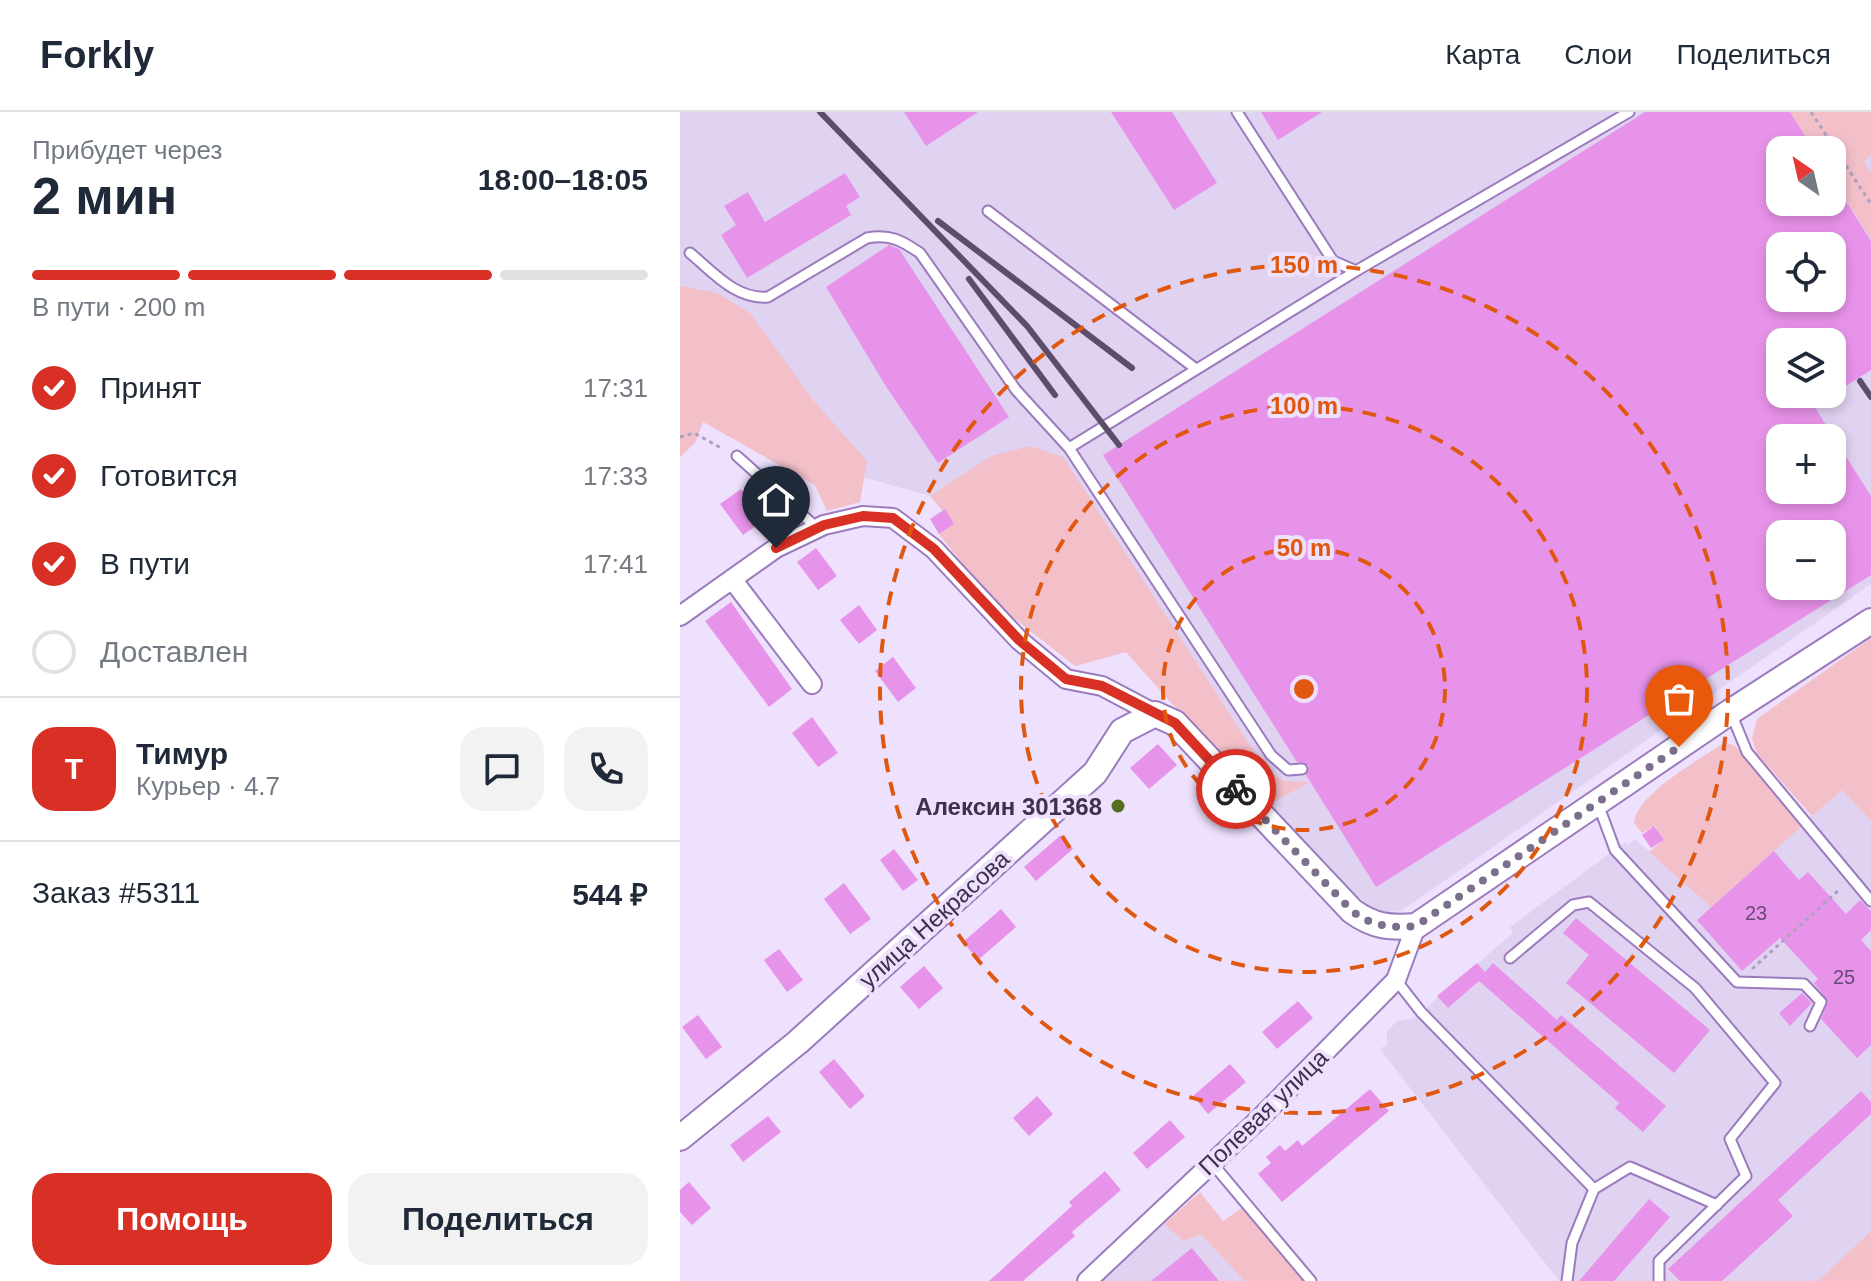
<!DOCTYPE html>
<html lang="ru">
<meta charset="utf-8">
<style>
body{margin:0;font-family:Helvetica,sans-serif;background:#f2f2f3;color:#1f2937;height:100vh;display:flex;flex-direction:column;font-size:30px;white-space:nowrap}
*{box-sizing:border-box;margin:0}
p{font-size:26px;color:#747a83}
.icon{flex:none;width:44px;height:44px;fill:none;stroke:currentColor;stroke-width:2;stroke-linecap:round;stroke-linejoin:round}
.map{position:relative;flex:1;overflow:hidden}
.side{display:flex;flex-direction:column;background:#fff;width:680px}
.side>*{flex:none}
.needle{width:52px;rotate:326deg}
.fabs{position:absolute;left:1086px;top:24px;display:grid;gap:16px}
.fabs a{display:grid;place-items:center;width:80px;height:80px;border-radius:16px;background:#fff;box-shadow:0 4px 12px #0003;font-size:40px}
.pin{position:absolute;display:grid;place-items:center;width:68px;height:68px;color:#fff;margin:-82px -34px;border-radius:50% 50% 50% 0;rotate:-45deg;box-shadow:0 0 8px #0007}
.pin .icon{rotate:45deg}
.courier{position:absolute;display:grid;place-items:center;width:80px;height:80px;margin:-40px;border:6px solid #d93025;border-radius:50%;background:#fff;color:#222;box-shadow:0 2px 10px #0007}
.headline em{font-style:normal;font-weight:700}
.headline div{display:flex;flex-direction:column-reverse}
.headline{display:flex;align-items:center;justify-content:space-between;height:136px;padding:0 32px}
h1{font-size:52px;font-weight:700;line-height:60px}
.bar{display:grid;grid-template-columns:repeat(4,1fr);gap:12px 8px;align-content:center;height:96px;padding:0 32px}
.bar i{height:10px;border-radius:6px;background:#e0e1e3}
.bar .selected{background:#d93025}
.bar p{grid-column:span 4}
.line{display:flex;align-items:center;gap:20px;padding:0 32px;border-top:2px solid #e0e1e3}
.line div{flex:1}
.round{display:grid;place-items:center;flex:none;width:84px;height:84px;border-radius:24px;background:#f2f2f3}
ol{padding:0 32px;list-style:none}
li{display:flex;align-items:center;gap:24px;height:88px}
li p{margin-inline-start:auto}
li .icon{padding:8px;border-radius:50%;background:#d93025;color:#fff;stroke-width:4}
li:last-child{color:#747a83}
li i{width:44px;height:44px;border:4px solid #e0e1e3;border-radius:50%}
.button{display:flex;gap:16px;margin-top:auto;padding:16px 32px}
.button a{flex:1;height:92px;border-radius:24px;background:#d93025;color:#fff;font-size:32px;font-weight:700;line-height:92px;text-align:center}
.button a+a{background:#f2f2f3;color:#1f2937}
header{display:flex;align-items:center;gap:48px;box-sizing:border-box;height:112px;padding:0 40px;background:#fff;border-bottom:2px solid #e0e1e3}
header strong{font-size:38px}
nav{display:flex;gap:44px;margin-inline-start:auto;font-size:28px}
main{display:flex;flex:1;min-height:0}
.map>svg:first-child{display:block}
.built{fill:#e0d2f1;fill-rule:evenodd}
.green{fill:#f3c0ca}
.building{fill:#e893ea;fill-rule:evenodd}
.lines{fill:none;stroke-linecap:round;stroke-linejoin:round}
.lane-casing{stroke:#9b7bbd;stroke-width:13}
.street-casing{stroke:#9b7bbd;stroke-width:22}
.secondary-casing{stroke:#9b7bbd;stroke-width:28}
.path{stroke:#afa1be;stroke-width:3;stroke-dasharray:4 4;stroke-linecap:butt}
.lane{stroke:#fff;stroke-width:9}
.street{stroke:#fff;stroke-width:18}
.secondary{stroke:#fff;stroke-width:24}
.rail{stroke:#5c4e6a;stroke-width:6}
.done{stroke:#7c6f8b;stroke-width:8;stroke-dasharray:0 14.4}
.route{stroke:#d93025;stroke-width:10}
.ring{fill:none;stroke:#e0570f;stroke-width:4;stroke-dasharray:14 10}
.poi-dot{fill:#556f22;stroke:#eee1fe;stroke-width:3}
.labels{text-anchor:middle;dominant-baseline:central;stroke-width:8;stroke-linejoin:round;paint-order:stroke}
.number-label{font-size:20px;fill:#694a74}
.poi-label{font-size:24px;font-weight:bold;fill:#3f314d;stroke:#eee1fe;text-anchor:end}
.street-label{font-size:24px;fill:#3f314d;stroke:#eee1fe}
.centre{fill:#e0570f;stroke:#eee1fe;stroke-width:4}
.ring-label{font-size:24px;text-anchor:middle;font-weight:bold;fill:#e0570f;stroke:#eee1fe;stroke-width:8;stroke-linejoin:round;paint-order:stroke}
</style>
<header>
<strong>Forkly</strong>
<nav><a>Карта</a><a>Слои</a><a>Поделиться</a></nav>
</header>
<main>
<section class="side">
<div class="headline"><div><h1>2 мин</h1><p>Прибудет через</p></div><em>18:00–18:05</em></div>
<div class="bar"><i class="selected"></i><i class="selected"></i><i class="selected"></i><i></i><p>В пути · 200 m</p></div>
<ol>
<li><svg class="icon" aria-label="check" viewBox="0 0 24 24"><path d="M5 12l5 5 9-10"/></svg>Принят<p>17:31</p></li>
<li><svg class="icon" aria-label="check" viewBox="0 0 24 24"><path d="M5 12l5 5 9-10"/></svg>Готовится<p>17:33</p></li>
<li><svg class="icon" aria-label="check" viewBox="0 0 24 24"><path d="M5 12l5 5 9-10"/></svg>В пути<p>17:41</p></li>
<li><i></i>Доставлен</li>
</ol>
<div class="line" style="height:144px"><b class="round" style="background:#d93025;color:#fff">Т</b><div><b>Тимур</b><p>Курьер · 4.7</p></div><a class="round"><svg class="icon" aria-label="chat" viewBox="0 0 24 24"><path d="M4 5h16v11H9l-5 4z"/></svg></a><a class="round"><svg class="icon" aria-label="phone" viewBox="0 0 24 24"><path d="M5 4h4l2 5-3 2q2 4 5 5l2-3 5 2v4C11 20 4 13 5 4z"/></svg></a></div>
<div class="line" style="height:104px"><div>Заказ #5311</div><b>544 ₽</b></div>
<div class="button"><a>Помощь</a><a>Поделиться</a></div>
</section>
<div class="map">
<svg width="1191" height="1169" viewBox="0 0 1191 1169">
<rect width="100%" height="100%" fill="#eee1fe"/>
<!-- built -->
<path class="built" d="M0 0H1191V472L721 799 690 801 584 695 446 540 395 554 250 384 186 366 140 333 108 359 67 333 0 186ZM1100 38H1152V90H1100ZM1100 134H1152V186H1100ZM1100 230H1152V282H1100ZM1100 326H1152V378H1100ZM1100 422H1152V474H1100Z
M1162 677 1191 709V1119L1138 1169H879L700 937 707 932V919L717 909 734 906 833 821 830 815 945 730 947 733 955 727 1031 794Z
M484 1112 503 1129 521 1123 565 1169H419Z"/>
<!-- green -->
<path class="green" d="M1110 0H1191V43L1184 49 1191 61V127L1152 67V38H1134Z
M0 174 37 181 70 201 134 289 187 349 180 390 147 399 135 373 23 310 15 331 0 345Z
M350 334 383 345 586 658 604 669 630 670 584 695 446 540 395 554 312 489 259 422 274 412 250 384 311 344Z
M1191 526V709L1162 678 1132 704 1077 642 1072 627 1077 607Z
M1045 630 1055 634 1123 713 1031 795 969 740 983 728 975 714 962 721 954 711C956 682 1021 647 1045 630Z
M520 1080 543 1109 562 1096 624 1169H565L521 1123 503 1129 484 1112Z
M1191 1119V1169H1138Z"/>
<!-- building -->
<path class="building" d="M224 0H298L246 34Z
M431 0H492L537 71 494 98Z
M581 0H642L598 28Z
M965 0H1110L1134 38H1100V90H1152V67L1191 129V258L1134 294 1191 384V463L696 775 626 663 629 654 617 650 423 343ZM1100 134H1152V186H1100ZM1100 230H1152V282H1100ZM1100 326H1152V378H1100ZM1100 422H1152V474H1100Z
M165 61 180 85 166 94 171 103 67 166 41 123 56 113 44 94 68 80 85 110Z
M209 133 219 137 329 305 258 351 207 276 146 175Z
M61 377 83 409 63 423 40 392Z
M265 397 274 412 259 422 250 407Z
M136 436 157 464 138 478 117 450Z
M51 490 112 577 89 595 25 509Z
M179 493 197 518 179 532 160 508Z
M213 545 236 576 218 590 195 559Z
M132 605 158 641 138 655 112 621Z
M478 632 497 653 469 677 450 656Z
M974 714 984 728 971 736 962 723Z
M381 723 393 737 356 769 344 755Z
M214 737 238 768 223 779 200 748Z
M1094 739 1119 768 1128 760 1166 802 1180 788 1191 799V818L1181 828 1191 839V933L1177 946 1141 907 1148 890 1134 871 1138 867 1100 826 1062 859 1017 808Z
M164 771 191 807 170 822 144 787Z
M321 797 336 815 298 848 283 830Z
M896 806 1030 918 994 961 886 871 909 843 883 821Z
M99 837 123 868 107 880 84 848Z
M797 851 805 860 813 851 877 908 881 903 986 994 963 1020 935 996 939 991 799 869 768 896 757 884Z
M244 854 263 876 239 897 220 875Z
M1122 881 1132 891 1110 914 1099 901Z
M618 889 633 906 597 937 582 920Z
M18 903 42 935 26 947 2 915Z
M154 947 185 984 170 997 139 960Z
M550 952 566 970 528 1002 513 984Z
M690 977 709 999 602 1090 578 1062 591 1051 586 1045 600 1033 605 1039 618 1028 622 1034Z
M1181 979 1191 990V1002L1098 1088 1113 1104 1042 1169H1000L988 1157Z
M357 984 373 1002 349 1024 333 1006Z
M88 1004 101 1020 63 1050 50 1033Z
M490 1008 505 1025 467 1057 453 1041Z
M425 1059 441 1078 392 1120 395 1124 343 1169H309L392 1094 389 1090Z
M9 1070 31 1096 12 1113 0 1100V1078Z
M969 1087 990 1105 934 1169H899Z
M512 1136 539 1169H471Z"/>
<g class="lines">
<!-- lane casing -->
<g class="lane-casing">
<path id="lane" d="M557 0 653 149 676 159 949 0
M308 99 516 257
M10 141C33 160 56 188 88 185L187 126C210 122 221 128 240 141L336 278 389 336 591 643 608 658 622 657
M389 336 676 159
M57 344 137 416
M1051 601 1067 640 1191 789
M918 692 935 738 1057 870 1124 872 1141 890 1130 914
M830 846 893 793 909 790 1015 876 1095 971 1050 1027 1066 1064 979 1149V1169
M716 868 741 900 914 1077 892 1131 887 1169
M532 1051 631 1169
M914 1077 950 1055 1037 1093"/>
</g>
<!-- street casing -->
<g class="street-casing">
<path id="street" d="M52 467 132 572
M0 504 96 436 144 413 183 404 213 406 254 437 339 528 386 567 422 574 475 602
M407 1169 578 1008 716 868 736 814"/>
</g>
<!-- secondary casing -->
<g class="secondary-casing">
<path id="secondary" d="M0 1026 118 930 415 661 442 619 475 602 495 611 672 799C694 815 710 816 736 814L1050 600 1191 509"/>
</g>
<!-- path -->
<path class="path" d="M1131 0 1191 92
M0 325 14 321 43 337
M1072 857 1161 776"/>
<!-- lane -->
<use href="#lane" class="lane"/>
<!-- street -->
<use href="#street" class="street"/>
<!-- secondary -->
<use href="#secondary" class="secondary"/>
<!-- rail -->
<path class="rail" d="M140 0 347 214 439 333
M258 109 452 256
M289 167 375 283
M1180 269 1191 285"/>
</g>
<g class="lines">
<!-- done -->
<path class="done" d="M556 677 672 799C694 815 710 816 736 814L999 635"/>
<!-- route -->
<path class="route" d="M96 436 144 413 183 404 213 406 254 437 339 528 386 567 422 574 495 611 556 677"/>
</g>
<!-- distance rings -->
<g class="ring">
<circle cx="624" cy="577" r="141"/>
<circle cx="624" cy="577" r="283"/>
<circle cx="624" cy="577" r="424"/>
</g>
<!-- markers -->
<circle class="poi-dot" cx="438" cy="694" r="8"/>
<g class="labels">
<!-- number labels -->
<g class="number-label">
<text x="1076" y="801">23</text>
<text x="1164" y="865">25</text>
</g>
<!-- poi labels -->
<g class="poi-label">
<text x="422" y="694">Алексин 301368</text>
</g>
<!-- street labels -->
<g class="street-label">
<text transform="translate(254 807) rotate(-42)">улица Некрасова</text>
<text transform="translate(583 1000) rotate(-44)">Полевая улица</text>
</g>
</g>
<circle cx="624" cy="577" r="12" class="centre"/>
<g class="ring-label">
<text x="624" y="161">150 m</text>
<text x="624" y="302">100 m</text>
<text x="624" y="444">50 m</text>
</g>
</svg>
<div class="fabs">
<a><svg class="needle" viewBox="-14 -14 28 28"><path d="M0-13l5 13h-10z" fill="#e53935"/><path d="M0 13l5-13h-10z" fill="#747a83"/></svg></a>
<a><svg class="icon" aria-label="locate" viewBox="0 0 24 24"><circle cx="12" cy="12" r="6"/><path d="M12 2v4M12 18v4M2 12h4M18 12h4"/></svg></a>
<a><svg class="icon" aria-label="layers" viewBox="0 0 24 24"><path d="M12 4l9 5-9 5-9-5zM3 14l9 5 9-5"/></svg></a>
<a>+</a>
<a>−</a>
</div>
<div class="pin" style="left:999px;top:635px;background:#ea580c"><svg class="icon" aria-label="bag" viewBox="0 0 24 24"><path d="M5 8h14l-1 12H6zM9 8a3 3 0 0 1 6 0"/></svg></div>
<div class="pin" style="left:96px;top:436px;background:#1f2937"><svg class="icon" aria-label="home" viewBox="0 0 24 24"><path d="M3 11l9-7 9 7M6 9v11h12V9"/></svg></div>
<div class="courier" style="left:556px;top:677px"><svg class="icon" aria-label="bike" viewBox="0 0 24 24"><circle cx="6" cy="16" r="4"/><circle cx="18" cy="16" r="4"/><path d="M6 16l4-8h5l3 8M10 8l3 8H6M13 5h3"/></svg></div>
</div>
</main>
